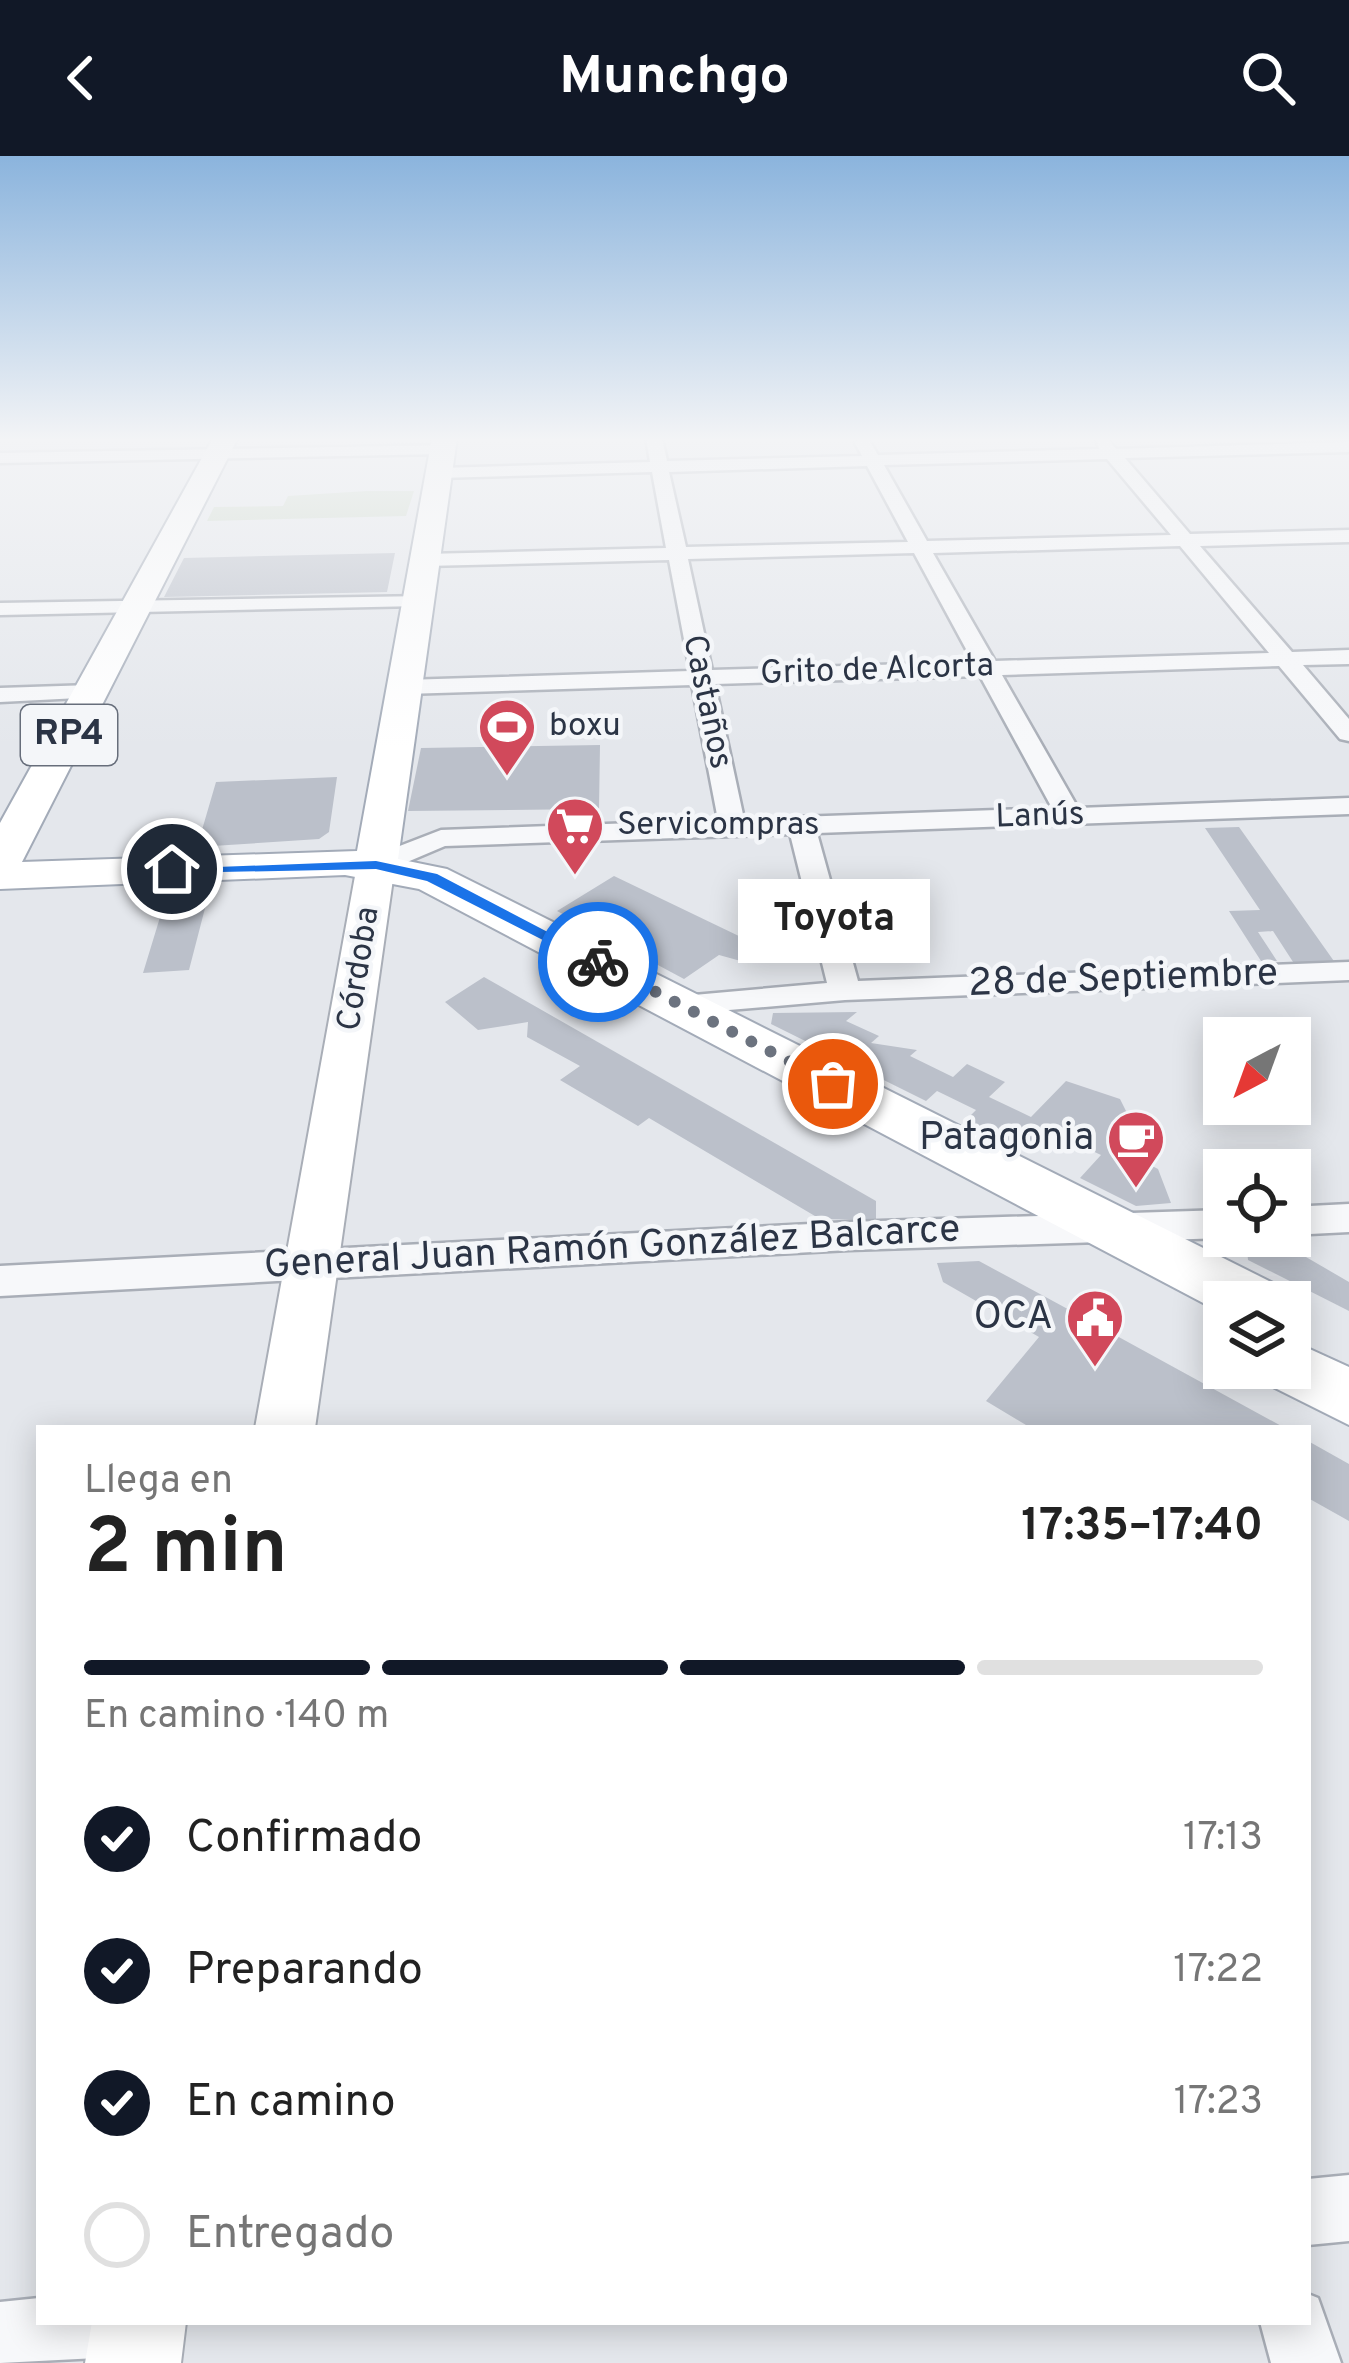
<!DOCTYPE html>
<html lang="es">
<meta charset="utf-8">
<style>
body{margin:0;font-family:Overpass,sans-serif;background:#f6f6f6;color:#222;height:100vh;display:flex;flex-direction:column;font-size:45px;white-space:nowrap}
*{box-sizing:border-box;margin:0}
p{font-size:39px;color:#767676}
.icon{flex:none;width:66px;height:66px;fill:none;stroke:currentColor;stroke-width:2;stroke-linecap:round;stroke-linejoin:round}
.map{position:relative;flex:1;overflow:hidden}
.panel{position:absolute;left:36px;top:1269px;width:1275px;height:900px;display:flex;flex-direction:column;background:#fff;border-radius:0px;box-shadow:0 6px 30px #0003}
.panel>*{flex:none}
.needle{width:78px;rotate:221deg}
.tools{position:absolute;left:1203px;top:861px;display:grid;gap:24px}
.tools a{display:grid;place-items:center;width:108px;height:108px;border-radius:0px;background:#fff;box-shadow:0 6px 30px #0003;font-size:60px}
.pin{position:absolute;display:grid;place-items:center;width:102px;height:102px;color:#fff;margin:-51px;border:6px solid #fff;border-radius:50%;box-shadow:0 3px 12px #0007}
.courier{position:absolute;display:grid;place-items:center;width:120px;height:120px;margin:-60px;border:9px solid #1a73e8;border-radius:50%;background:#fff;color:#222;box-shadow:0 3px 15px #0007}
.bubble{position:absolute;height:84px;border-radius:0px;background:#fff;box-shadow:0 6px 30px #0003;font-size:39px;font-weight:700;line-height:84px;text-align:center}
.overview em{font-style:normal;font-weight:700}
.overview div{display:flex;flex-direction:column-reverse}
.overview{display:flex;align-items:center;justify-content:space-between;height:204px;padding:0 48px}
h1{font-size:78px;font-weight:700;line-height:90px}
.bar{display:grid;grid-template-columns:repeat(4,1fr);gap:18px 12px;align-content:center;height:144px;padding:0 48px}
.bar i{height:15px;border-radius:9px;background:#e0e0e0}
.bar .on{background:#111827}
.bar p{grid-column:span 4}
ol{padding:0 48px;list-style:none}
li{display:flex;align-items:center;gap:36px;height:132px}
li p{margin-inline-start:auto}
li .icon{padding:12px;border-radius:50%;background:#111827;color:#fff;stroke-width:4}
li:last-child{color:#767676}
li i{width:66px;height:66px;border:6px solid #e0e0e0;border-radius:50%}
header{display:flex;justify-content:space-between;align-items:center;height:156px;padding:0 48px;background:#111827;color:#fff;font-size:54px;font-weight:700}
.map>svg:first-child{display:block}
.green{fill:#c9d6c5}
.building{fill:#bbc0ca}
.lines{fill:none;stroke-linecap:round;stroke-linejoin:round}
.street-casing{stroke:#a9aeb7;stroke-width:5}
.secondary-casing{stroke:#a9aeb7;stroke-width:4}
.primary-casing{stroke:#a3abb8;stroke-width:4}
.street{fill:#f7f8fa;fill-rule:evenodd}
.secondary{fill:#fff;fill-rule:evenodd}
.primary{fill:#fff;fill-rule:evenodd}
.route{fill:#1a73e8}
.done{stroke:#6c737f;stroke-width:12;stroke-dasharray:0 21.6}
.labels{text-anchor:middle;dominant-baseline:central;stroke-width:9;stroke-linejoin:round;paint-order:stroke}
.far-street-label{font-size:33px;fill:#2b3445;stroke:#f4f6f9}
.far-poi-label{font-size:33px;fill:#2b3445;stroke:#f4f6f9;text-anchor:start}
.shield{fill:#f4f6f9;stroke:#676e7b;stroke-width:3}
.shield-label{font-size:36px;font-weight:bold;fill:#2b3445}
.street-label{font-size:39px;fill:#2b3445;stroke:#f4f6f9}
.poi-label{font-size:39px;fill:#2b3445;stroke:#f4f6f9;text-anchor:end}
</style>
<header><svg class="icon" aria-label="back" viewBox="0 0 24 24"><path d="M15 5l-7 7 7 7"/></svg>Munchgo<svg class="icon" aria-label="search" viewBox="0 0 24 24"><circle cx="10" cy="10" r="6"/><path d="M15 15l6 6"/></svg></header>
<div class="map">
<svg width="1349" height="2207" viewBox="0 0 1349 2207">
<rect width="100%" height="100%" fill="#e4e7ec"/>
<!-- green -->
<path class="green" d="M367 335H414L406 360 207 365 214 351 283 350 288 340Z"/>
<!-- building -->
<path class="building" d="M395 397 387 436 164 441 184 402Z
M600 589 599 653 408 655 421 592Z
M337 621 329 676 319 683 197 691 216 626Z
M1239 671 1336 808 1295 809 1273 775 1258 776 1277 805H1261L1229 755 1260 754 1205 672Z
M614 720 743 782 748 807 719 799 684 823 557 755Z
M210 733 189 814 143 817 168 735Z
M484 821 876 1045V1064L820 1063 649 962 638 970 560 924 580 910 527 881 528 866 478 874 445 846Z
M857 856 846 865 879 880 871 887 917 894 910 900 953 921 967 908 1005 926 989 941 1031 961 1066 925 1120 943 1136 975 1113 998 1127 997 1158 1013 1171 1047 1136 1050 1080 1022 1101 999 1048 974 1036 987 1007 986 965 965 976 954 937 935 926 945 771 868 773 857Z
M1287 1090 1349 1126V1155L1248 1104 1247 1093Z
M979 1105 1064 1151 1285 1272H1031L986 1245 1039 1181 943 1126 937 1107Z
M1308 1285 1349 1308V1365L1308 1342Z"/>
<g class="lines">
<!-- street casing -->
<g class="street-casing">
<path id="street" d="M646 282H662L667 305 862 300 855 287 861 282 869 284 878 299 1099 293 1096 282 1108 283 1116 293 1349 286V296L1125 302 1190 378 1349 374V386L1200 390 1292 496 1349 494V508L1303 509 1349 563V585L1340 583 1279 510 1002 519 1078 652 1349 642V658L817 677 858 825 1349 806V824L845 844 682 858 671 855 666 848 671 841 827 827 790 678 445 690 386 715H366V703L441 674 718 664 692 529 405 538 393 531 405 524 690 515 669 404 425 410 415 404 425 398 666 392 652 316 439 322 430 317 439 312 650 306ZM1107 303 1171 379 927 385 884 309ZM867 310 908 386 686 391 669 316ZM1180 390 1269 497 995 505 933 397ZM914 397 973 506 712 514 688 403ZM980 520 1052 652 744 663 715 528Z
M449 289 443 298 0 307V297Z
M426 440 429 444 419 450 0 459V447Z
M91 529 103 536 99 541 0 546V532Z
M1349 1048V1076L1290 1079V1051Z
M1224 1054V1080H1230L1224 1082 849 1094 0 1140V1110L849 1066Z
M1349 2019V2085L1308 2089V2023Z
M1308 2138 1318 2142 1341 2207H1271L1260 2166H1308Z
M39 2142V2166H170L160 2190 136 2200 0 2207V2146Z"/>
</g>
<!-- secondary casing -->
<g class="secondary-casing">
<path id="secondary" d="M376 697 395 709 315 1272H255L357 709Z
M92 2166H186L181 2207H85Z"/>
</g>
<!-- primary casing -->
<g class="primary-casing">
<path id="primary" d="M213 282H238L22 706 357 695 432 282H457L398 703 447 713 1277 1129 1286 1146H1224V1158L419 733 345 719 0 733V667Z
M1290 1184 1349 1211V1269L1267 1228 1259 1212H1290Z"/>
</g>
<!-- street -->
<use href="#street" class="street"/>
<!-- secondary -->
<use href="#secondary" class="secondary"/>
<!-- primary -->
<use href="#primary" class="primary"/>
</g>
<!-- sky -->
<linearGradient id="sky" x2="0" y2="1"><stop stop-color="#8bb4dd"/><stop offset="0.48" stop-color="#f3f4f6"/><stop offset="1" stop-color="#f3f4f6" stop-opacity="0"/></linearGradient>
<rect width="1349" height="591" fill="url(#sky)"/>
<!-- route -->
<path class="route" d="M376 705 437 718 605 806 592 809 427 725 376 713 172 717 165 713Z"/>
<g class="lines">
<!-- done -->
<path class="done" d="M598 806 833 928"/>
</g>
<!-- icons -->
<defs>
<g id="stadium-pin" transform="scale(3)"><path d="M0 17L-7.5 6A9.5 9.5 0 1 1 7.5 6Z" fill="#d1495b" stroke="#f4f6f9"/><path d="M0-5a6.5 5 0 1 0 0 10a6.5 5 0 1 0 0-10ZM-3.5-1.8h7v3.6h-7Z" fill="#fff"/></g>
<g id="supermarket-pin" transform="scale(3)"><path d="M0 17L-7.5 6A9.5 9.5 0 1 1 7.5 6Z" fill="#d1495b" stroke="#f4f6f9"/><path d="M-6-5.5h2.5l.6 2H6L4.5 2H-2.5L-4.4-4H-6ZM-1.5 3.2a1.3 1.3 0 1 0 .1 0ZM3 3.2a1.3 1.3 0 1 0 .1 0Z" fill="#fff"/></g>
<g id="cafe-pin" transform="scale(3)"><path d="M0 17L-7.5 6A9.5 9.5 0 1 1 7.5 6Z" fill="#d1495b" stroke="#f4f6f9"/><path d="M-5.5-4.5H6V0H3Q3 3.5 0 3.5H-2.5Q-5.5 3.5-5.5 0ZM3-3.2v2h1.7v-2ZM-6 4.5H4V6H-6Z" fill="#fff"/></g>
<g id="civic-pin" transform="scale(3)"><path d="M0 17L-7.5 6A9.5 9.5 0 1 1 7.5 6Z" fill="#d1495b" stroke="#f4f6f9"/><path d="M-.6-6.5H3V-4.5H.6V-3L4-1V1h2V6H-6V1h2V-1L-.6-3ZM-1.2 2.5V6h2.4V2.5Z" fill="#fff"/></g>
</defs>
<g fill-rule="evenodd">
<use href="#stadium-pin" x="507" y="571"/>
<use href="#supermarket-pin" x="575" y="670"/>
<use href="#cafe-pin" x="1136" y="983"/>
<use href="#civic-pin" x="1095" y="1162"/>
</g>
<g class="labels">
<!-- far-street labels -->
<g class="far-street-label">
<text transform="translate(877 515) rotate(-2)">Grito de Alcorta</text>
<text transform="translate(706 546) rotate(78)">Castaños</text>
<text transform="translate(1040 661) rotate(-2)">Lanús</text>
<text transform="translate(360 813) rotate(-81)">Córdoba</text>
</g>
<!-- far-poi labels -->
<g class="far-poi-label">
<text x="549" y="571">boxu</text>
<text x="617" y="670">Servicompras</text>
</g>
<!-- shield labels -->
<rect class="shield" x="21" y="549" width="96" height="60" rx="9"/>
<g class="shield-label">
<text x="69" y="579">RP4</text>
</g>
<!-- street labels -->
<g class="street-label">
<text transform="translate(1123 824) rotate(-2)">28 de Septiembre</text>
<text transform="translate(612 1093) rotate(-3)">General Juan Ramón González Balcarce</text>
</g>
<!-- poi labels -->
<g class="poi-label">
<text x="1094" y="983">Patagonia</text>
<text x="1053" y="1162">OCA</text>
</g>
</g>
</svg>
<div class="tools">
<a><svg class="needle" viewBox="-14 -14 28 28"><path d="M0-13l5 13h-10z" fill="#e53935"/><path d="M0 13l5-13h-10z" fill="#767676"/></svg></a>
<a><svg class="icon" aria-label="locate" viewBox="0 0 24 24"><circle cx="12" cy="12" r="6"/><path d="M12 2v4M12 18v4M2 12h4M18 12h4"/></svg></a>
<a><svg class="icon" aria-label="layers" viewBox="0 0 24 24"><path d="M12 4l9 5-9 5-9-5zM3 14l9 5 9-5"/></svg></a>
</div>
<div class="pin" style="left:833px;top:928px;background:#ea580c"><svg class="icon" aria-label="bag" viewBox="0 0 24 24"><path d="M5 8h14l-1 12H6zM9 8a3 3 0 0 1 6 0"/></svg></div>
<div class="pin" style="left:172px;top:713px;background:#1f2937"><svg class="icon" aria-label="home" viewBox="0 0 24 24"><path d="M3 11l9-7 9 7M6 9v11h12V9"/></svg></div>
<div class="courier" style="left:598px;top:806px"><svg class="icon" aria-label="bike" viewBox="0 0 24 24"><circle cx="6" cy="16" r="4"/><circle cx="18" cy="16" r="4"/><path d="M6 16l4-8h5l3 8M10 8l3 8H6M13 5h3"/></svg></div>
<div class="bubble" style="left:738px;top:723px;width:192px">Toyota</div>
<section class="panel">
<div class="overview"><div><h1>2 min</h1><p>Llega en</p></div><em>17:35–17:40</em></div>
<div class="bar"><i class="on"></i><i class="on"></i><i class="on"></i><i></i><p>En camino · 140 m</p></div>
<ol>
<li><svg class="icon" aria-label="check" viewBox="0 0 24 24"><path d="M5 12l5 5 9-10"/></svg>Confirmado<p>17:13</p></li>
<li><svg class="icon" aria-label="check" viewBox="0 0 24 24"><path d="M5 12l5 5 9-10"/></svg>Preparando<p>17:22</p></li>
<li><svg class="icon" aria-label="check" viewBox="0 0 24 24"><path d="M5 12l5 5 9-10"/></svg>En camino<p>17:23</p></li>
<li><i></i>Entregado</li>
</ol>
</section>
</div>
